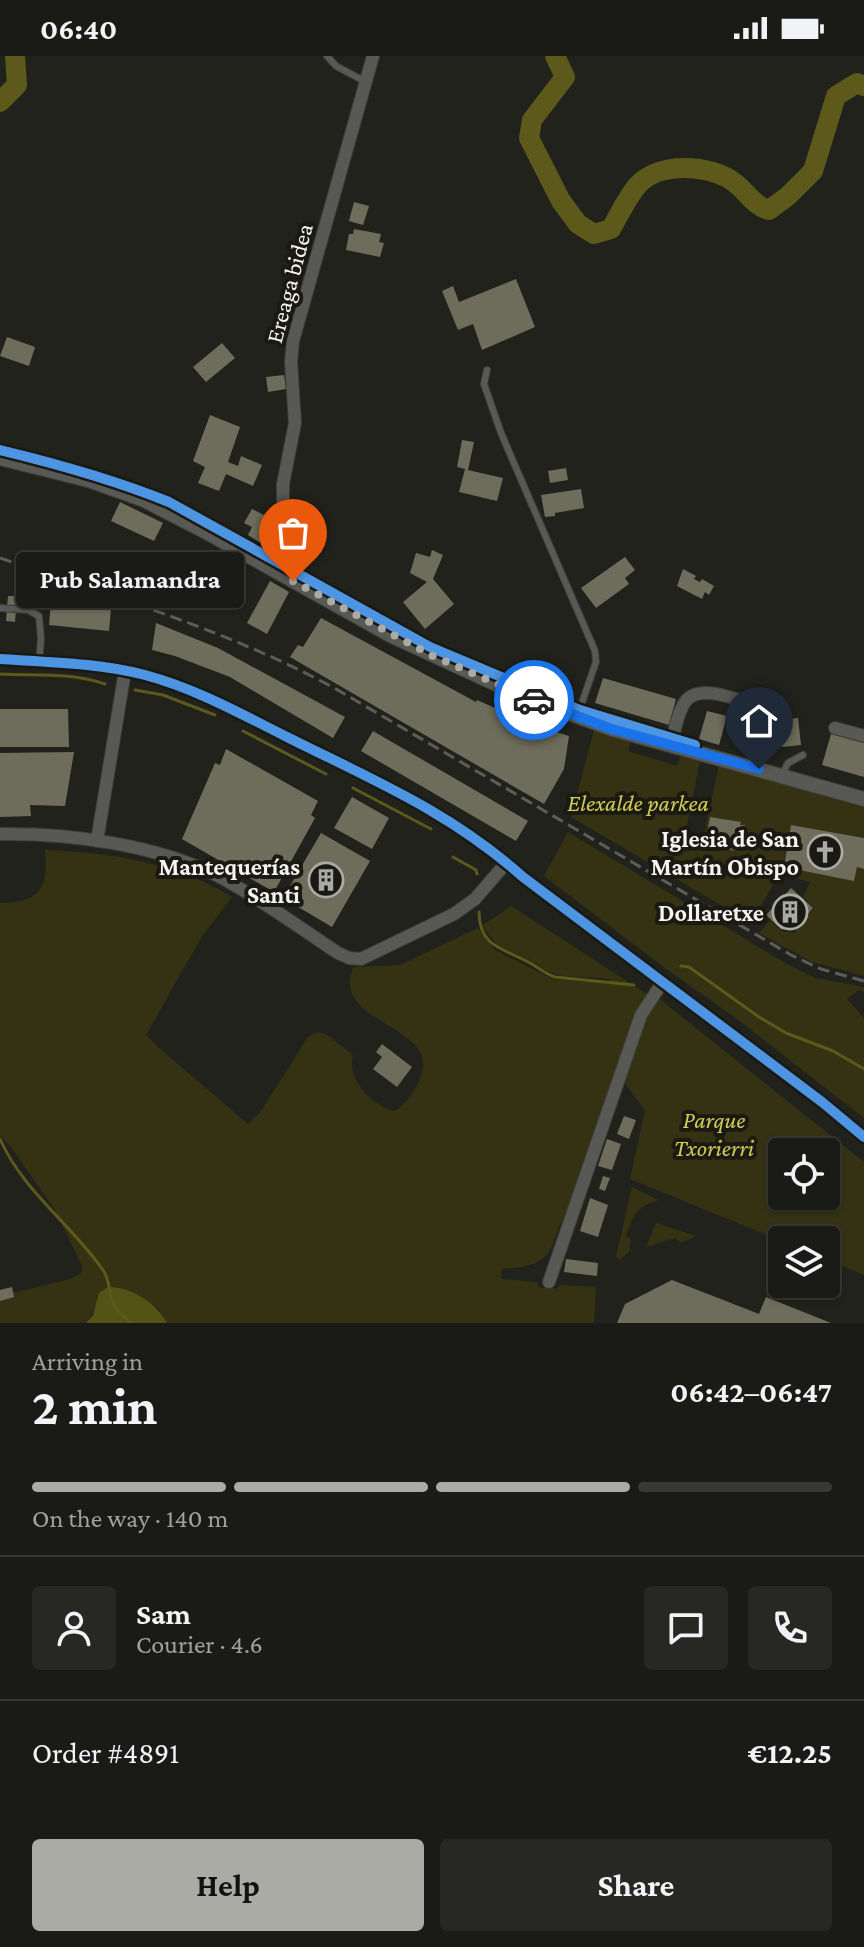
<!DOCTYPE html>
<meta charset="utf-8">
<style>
body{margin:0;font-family:"Crimson Pro",serif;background:#272723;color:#f1f3f6;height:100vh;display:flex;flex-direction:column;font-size:30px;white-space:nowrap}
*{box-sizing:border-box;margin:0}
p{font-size:26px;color:#9fa1a1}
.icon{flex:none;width:44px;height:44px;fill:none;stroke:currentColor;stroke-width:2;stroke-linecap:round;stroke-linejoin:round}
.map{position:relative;height:1267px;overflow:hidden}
.drawer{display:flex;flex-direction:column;background:#1a1a16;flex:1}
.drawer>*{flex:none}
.controls{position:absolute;left:768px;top:1082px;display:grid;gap:16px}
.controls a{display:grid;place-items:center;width:72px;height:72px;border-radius:8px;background:#1a1a16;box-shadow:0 2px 6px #0004,0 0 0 2px #383835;font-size:40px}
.pin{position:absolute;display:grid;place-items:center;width:68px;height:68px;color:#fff;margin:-82px -34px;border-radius:50% 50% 50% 0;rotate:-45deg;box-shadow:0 0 8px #0007}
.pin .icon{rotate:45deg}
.courier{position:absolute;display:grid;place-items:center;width:80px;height:80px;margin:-40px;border:6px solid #1a73e8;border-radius:50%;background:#fff;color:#222;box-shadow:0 2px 10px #0007}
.bubble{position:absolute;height:56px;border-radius:8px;background:#1a1a16;box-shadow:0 2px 6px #0004,0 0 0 2px #383835;font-size:26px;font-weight:700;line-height:56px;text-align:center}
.overview em{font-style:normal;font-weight:700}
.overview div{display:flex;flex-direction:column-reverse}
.overview{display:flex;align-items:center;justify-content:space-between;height:136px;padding:0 32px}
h1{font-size:52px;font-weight:700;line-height:60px}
.bar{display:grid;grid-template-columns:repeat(4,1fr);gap:12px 8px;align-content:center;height:96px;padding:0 32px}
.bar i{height:10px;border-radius:6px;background:#383835}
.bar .on{background:#ababa6}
.bar p{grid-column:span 4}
.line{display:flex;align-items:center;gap:20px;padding:0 32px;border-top:2px solid #383835}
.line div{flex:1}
.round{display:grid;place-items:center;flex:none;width:84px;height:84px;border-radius:8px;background:#272723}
.cta{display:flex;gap:16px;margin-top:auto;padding:16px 32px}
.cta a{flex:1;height:92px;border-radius:8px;background:#ababa6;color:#111;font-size:32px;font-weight:700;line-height:92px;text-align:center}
.cta a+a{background:#272723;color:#f1f3f6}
.status{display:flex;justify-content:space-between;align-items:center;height:56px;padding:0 40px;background:#1a1a16;direction:ltr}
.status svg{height:22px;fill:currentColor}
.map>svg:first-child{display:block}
.green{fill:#343213;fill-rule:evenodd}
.forest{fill:#555216}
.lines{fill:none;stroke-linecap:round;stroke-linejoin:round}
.stream{stroke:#5c591b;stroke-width:3}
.river{stroke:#5c591b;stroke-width:20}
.building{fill:#6e6d5b}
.service-casing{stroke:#3d3d39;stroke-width:8}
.minor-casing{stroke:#3d3d39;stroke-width:14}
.tertiary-casing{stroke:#3d3d39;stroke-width:16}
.service{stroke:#585854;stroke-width:6}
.minor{stroke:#585854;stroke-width:12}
.tertiary{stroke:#585854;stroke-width:14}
.rail{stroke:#5d5d58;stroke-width:3;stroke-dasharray:12 6;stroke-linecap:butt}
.cycleway-casing{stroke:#1a1a12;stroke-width:15}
.cycleway{stroke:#4d94e3;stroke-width:10}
.done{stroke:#ababa6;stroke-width:8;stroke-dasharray:0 14.4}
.route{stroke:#1a73e8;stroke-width:10}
.labels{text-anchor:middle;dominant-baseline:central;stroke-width:8;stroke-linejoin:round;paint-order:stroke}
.street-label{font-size:24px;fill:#f5f5ef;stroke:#1a1a12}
.park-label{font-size:24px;font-style:italic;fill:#d2cb56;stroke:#1a1a12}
.poi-label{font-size:24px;font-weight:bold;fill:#f5f5ef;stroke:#1a1a12;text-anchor:end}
</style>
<div class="status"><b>06:40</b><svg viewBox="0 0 49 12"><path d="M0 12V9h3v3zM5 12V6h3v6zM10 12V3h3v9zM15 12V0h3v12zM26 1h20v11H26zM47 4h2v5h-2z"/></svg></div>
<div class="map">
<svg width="864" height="1267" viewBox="0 0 864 1267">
<rect width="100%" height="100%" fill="#22221d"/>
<!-- green -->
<path class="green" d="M594 674 630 686 628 695 677 710 681 700 700 705 685 780 703 783 719 709 864 748V782L791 769 784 810 854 824 857 811 864 813V920L812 906 759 877 770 864 781 875 794 877 814 852 803 842 810 826 779 818 751 867 571 761Z
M568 776 787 908 815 922 864 931V936L859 934 847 943 864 962V1062L737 963 665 912 544 820Z
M45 794C109 796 178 807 232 841L201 882 146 979 159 992 248 1068 261 1055 308 981 318 976 326 978 353 999C346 1022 372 1050 394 1055 405 1050 412 1038 418 1027 446 974 353 971 350 929 349 923 352 916 353 911L400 909 478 872 495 894 552 923 610 927V923L563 920 546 915 530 904 498 890 482 870 511 850 650 940 572 1148C543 1188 566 1209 502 1213L501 1223 537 1226 539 1231 556 1233 560 1229 596 1231 594 1267H167L157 1251 108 1231 86 1267H0V1240L70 1223 80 1218 83 1212 55 1154 11 1091 0 1080V847C39 847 49 832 45 794Z
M657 941 864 1106V1219L826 1203V1184L782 1185 630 1123 645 1055 623 1024 647 955ZM782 1096H826V1140H782Z
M632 1131 658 1144C634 1153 635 1158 626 1180L631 1183 629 1196 619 1204 616 1200Z
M656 1167 696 1180 681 1187 675 1182 646 1191Z"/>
<!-- forest -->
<path class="forest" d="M108 1231C131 1231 157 1247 167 1267H86L93 1259 99 1237Z"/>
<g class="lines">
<!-- stream -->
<path class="stream" d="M0 618C35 620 72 616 105 628
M135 634 163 639 215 659
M243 675 326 718
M353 732 431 773
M453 801 476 814 477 818
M479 856C479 893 507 893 532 908 540 913 545 918 555 921L634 929
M681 910 689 911 759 961 786 977 833 995 864 1013
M0 1083C23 1135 71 1168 103 1214 111 1226 108 1237 114 1249 117 1255 126 1262 130 1267"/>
<!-- river -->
<path class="river" d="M555 0 565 21 532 64 529 82 561 145 578 168 594 178 611 173C619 159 627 142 637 130 658 105 711 108 735 127 747 136 754 150 769 154L788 140 813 115 836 40 857 27 864 30
M0 46 17 29 15 0"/>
</g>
<!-- building -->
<path class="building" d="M354 146 369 150 363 169 349 165Z
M354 173 381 178 379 186 384 187 380 201 346 194 349 178H353Z
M516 223 535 271 482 294 473 268 458 274 442 235 453 230 459 246Z
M7 281 35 291 29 310 0 300Z
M222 287 235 302 206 326 193 311Z
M284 319 286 333 268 336 266 321Z
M210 359 240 371 228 406 238 410 241 400 262 409 253 430 226 418 219 435 198 427 205 411 193 405Z
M462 384 474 386 468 414 503 422 497 445 459 436 465 413 457 411Z
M566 412 568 424 550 427 548 415Z
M581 433 584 452 555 457V460L545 461 541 439Z
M120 446 163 467 154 485 111 465Z
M252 453 278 466 266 490 248 479 252 471 244 467Z
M432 494 443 499 433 523 454 548 425 573 403 546 427 526 410 517 416 497 430 501Z
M625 501 635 514 625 522 629 528 596 552 581 532Z
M683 513 696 520 694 523 700 526 702 523 714 530 709 539 705 536 702 543 677 530Z
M270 525 289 536 267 578 247 567Z
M52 533 111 553 109 575 49 569Z
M8 540H17L15 566 6 565Z
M321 562 476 646 477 644 534 669 569 680 564 713 544 748 290 601 298 589 303 591Z
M156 567 218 592 345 661 333 682 230 621 175 600 152 594Z
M603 622 676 643 669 669 595 647Z
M0 653H68L69 691H0Z
M707 655 727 660 719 689 699 683Z
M788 659V663L798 662 801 689 782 691 779 660Z
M373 675 528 765 516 785 361 695Z
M831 678 864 687V721L822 709Z
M226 693 318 745 311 759 315 762 274 836 182 783 215 707 220 709Z
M74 696 65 750 30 749 31 760 0 761V697Z
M352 741 389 762 372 793 334 772Z
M710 761 741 766 740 769H745L744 780 740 779 737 795 705 790Z
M791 769 864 782V813L857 811 854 825 784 811Z
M321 777 370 805 332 871 283 842Z
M791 832 813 852 797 870 791 864 782 874 766 859Z
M382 988 412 1011 397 1031 373 1013 382 1001 376 996Z
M624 1060 636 1064 629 1083 617 1078Z
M607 1083 621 1088 612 1114 598 1110Z
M603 1120 610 1122 605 1135 599 1133Z
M590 1142 608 1149 598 1181 580 1175Z
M566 1203 598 1207 597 1220 564 1216Z
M672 1224 759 1258 766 1241 831 1267H617L625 1248Z
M12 1231 14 1241 0 1245V1234Z"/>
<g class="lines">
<!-- service casing -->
<g class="service-casing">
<path id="service" d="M327 0 336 10 366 26
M487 314 484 328 501 377 595 595 596 606 577 661
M0 552 28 554 39 560 41 583 39 606
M782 719 788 707 803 699"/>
</g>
<!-- minor casing -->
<g class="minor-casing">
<path id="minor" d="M278 516 283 497V428L295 367 291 306 293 285 373 0
M0 603C47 606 99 607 145 619 197 633 241 658 289 682 375 725 450 756 523 821L822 1046 864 1081
M835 672 864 680
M671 690C674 677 677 658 685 646 699 626 740 645 759 650
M0 778C70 777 158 789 220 821 261 843 300 872 338 897L349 902 361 903 454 858 475 843 507 806
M97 785 125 615
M549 1226 641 959 662 927"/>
</g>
<!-- tertiary casing -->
<g class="tertiary-casing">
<path id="tertiary" d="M0 402 88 424 144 444 208 477 390 579 522 640 612 673 864 743"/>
</g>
<!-- service -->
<use href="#service" class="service"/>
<!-- minor -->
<use href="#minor" class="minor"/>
<!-- tertiary -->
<use href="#tertiary" class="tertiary"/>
<!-- rail -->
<path class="rail" d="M0 502C114 541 230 575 336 633L791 899 821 913 864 925"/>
<!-- cycleway casing -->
<g class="cycleway-casing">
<path id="cycleway" d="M0 394C58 408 113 423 169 446L430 591 580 654 695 689
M0 603C47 606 99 607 145 619 197 633 241 658 289 682 375 725 450 756 523 821L822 1046 864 1081"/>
</g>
<!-- cycleway -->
<use href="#cycleway" class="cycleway"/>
</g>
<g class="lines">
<!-- done -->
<path class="done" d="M293 525 433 600 534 644"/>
<!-- route -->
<path class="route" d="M534 644 612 673 759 713"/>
</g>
<!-- icons -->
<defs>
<g id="church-ring" transform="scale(1.8)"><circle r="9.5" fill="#1a1a12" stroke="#ababa6" stroke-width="1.5"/><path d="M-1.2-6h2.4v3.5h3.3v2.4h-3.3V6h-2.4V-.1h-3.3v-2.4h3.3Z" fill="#ababa6"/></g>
<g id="building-ring" transform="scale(1.8)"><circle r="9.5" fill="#1a1a12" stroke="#ababa6" stroke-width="1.5"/><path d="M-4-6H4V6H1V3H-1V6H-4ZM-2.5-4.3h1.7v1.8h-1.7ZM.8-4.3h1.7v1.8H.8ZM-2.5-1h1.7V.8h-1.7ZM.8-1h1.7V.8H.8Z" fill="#ababa6"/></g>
</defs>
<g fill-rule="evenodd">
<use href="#church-ring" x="825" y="796"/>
<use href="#building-ring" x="326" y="824"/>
<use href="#building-ring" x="790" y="856"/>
</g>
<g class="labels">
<!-- street labels -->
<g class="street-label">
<text transform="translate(289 227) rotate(-75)">Ereaga bidea</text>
</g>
<!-- park labels -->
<g class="park-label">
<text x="638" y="746">Elexalde parkea</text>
<text x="714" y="1063">Parque<tspan x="714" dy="28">Txorierri</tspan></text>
</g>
<!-- poi labels -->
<g class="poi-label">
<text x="799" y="782">Iglesia de San<tspan x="799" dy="28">Martín Obispo</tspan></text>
<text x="300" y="810">Mantequerías<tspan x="300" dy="28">Santi</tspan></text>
<text x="764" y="856">Dollaretxe</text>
</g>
</g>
</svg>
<div class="controls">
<a><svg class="icon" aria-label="locate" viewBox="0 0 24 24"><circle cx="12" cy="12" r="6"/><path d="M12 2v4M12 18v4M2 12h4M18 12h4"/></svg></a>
<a><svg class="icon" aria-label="layers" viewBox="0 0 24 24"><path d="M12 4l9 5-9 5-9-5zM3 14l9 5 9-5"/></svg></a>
</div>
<div class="pin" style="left:293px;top:525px;background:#ea580c"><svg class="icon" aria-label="bag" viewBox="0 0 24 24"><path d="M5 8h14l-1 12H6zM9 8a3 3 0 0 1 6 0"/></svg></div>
<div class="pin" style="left:759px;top:713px;background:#1f2937"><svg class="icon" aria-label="home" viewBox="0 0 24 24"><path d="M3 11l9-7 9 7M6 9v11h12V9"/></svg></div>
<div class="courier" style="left:534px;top:644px"><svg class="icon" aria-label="car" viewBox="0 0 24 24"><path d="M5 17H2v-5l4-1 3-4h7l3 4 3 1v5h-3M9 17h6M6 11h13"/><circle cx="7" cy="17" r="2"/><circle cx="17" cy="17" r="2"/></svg></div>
<div class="bubble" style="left:16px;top:496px;width:228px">Pub Salamandra</div>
</div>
<section class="drawer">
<div class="overview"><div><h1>2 min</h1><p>Arriving in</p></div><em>06:42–06:47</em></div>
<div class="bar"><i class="on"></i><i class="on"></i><i class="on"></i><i></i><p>On the way · 140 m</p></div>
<div class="line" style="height:144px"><a class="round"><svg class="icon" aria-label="person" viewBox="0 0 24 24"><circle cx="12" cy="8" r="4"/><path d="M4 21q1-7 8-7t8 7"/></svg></a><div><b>Sam</b><p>Courier · 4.6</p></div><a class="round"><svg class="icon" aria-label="chat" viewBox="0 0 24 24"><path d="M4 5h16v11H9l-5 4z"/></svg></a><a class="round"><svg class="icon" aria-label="phone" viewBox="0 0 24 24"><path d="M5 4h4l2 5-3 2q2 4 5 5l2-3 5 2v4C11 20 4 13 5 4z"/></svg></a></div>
<div class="line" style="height:104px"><div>Order #4891</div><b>€12.25</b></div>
<div class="cta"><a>Help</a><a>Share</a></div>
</section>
